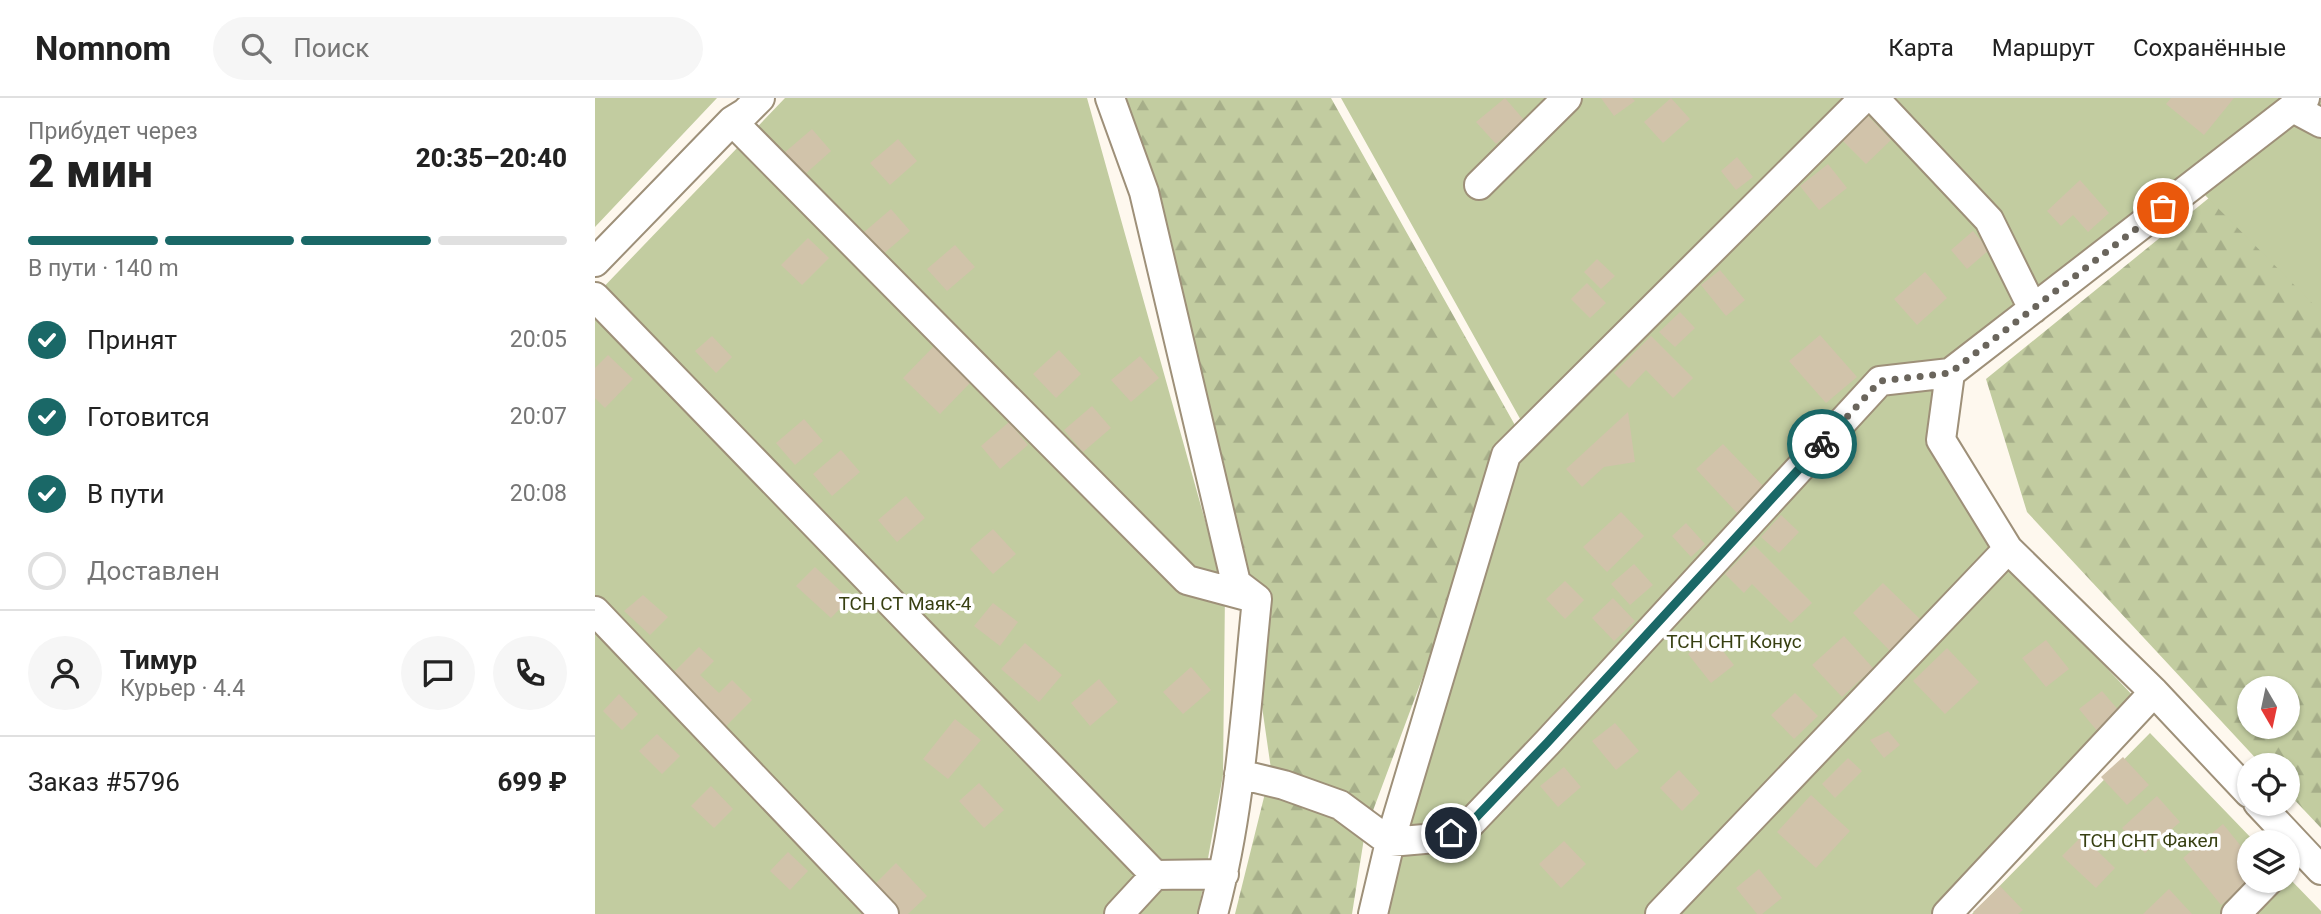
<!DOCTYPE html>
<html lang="ru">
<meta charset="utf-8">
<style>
body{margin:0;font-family:Roboto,sans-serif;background:#f6f6f6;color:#222;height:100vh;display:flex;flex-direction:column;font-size:26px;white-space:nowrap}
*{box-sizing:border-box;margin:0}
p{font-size:23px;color:#767676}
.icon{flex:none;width:38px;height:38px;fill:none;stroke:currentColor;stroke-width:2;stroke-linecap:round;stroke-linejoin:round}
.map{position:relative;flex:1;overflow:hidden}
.panel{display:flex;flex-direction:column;background:#fff;width:595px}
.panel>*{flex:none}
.needle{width:46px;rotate:171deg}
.buttons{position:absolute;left:1642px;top:578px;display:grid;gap:14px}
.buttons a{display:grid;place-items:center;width:63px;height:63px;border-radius:50%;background:#fff;box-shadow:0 2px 5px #0004;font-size:35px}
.pin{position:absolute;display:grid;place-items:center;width:60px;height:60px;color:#fff;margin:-30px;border:4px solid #fff;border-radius:50%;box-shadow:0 2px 7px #0007}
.courier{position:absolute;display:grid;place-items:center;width:70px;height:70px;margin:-35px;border:5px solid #1a6867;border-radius:50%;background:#fff;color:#222;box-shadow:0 2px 9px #0007}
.head em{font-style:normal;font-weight:800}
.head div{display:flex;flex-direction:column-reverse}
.head{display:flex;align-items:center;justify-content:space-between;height:119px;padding:0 28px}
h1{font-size:46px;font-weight:800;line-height:52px}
.bar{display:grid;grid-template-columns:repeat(4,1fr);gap:10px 7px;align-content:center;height:84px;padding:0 28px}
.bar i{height:9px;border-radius:5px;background:#e0e0e0}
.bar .active{background:#1a6867}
.bar p{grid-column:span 4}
.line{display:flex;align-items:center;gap:18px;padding:0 28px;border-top:2px solid #e0e0e0}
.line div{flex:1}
.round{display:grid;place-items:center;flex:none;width:74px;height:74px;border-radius:37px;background:#f6f6f6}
ol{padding:0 28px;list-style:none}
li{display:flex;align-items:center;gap:21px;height:77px}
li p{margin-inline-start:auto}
li .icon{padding:7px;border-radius:50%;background:#1a6867;color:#fff;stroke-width:4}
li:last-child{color:#767676}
li i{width:38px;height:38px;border:4px solid #e0e0e0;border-radius:50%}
header{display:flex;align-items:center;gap:42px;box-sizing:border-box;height:98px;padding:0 35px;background:#fff;border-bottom:2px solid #e0e0e0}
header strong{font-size:33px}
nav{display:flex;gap:38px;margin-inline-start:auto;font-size:24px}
.search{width:490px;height:63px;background:#f6f6f6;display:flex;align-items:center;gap:18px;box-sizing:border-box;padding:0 24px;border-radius:38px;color:#767676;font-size:26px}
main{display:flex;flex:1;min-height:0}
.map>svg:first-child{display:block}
.forest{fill:url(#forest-firs);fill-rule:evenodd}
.garden{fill:#c2cca0}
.building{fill:#d1c3aa}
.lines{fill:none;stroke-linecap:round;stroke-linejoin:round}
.minor-casing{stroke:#9e9079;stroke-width:32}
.minor{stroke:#fff;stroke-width:28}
.done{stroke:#6a655c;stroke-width:7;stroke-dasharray:0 12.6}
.route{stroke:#1a6867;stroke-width:9}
.labels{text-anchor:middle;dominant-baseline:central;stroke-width:7;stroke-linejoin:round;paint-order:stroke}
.park-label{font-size:19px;fill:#384012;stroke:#fff}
</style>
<header>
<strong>Nomnom</strong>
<div class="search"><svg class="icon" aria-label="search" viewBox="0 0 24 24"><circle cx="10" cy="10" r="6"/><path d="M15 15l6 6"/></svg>Поиск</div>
<nav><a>Карта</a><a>Маршрут</a><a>Сохранённые</a></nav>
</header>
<main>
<section class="panel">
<div class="head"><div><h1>2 мин</h1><p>Прибудет через</p></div><em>20:35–20:40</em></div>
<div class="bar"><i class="active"></i><i class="active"></i><i class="active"></i><i></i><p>В пути · 140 m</p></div>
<ol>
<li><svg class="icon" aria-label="check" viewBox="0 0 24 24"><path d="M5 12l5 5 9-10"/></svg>Принят<p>20:05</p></li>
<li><svg class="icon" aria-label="check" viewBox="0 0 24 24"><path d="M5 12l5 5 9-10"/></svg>Готовится<p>20:07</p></li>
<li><svg class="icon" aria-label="check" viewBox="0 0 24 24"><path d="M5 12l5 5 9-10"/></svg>В пути<p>20:08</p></li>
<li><i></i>Доставлен</li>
</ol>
<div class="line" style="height:126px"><a class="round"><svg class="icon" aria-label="person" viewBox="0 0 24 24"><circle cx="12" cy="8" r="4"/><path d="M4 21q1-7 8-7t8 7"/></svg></a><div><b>Тимур</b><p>Курьер · 4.4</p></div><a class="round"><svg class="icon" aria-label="chat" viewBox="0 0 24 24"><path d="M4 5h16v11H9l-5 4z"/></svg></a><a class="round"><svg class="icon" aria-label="phone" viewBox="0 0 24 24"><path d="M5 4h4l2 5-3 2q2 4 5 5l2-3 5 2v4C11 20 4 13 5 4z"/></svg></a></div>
<div class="line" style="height:91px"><div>Заказ #5796</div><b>699 ₽</b></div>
</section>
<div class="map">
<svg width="1726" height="816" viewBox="0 0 1726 816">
<defs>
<pattern id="forest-firs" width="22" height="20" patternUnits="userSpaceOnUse" patternTransform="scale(1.75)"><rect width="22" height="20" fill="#c2cca0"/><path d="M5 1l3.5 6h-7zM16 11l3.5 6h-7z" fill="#a6ae89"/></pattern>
</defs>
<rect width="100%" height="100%" fill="#fef8ee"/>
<!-- forest -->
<path class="forest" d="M528 0H736L921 329 770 734 757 816H640L676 671 645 456Z
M1625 91 1726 139V730L1692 694V667H1667L1432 414 1391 281ZM1654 590H1692V628H1654Z"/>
<!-- garden -->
<path class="garden" d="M0 0H122L0 129Z
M190 0H492L630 494 628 677 603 816H0V198Z
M746 0H1721L1726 3V214L1604 91 1351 268 1336 348 1413 465 1556 617 1365 816H770L928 326Z
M1555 635 1660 744H1654V782H1692V778L1726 813V816H1377Z"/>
<!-- building -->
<path class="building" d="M910 0 929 22 901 46 881 24Z
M1006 0H1037L1040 3 1019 18Z
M1076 0 1095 21 1068 45 1049 24Z
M1576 0H1639L1609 37 1571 6Z
M1272 17 1296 42 1271 66 1247 42Z
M217 31 236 53 208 78 189 55Z
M303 41 322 63 295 87 275 65Z
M1142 59 1158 79 1141 92 1126 73Z
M1233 66 1252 90 1224 112 1205 88Z
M1485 82 1514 115 1493 134 1478 117 1466 128 1452 113Z
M296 111 315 133 287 157 268 135Z
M1378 133 1394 152 1372 171 1356 152Z
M213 140 234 160 207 187 186 167Z
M360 147 380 169 352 193 332 171Z
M1002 161 1020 178 1006 191 989 174Z
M1125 172 1150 202 1131 218 1106 187Z
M1330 174 1352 200 1322 227 1299 201Z
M992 185 1011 205 995 220 976 201Z
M1085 214 1100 230 1080 249 1064 234Z
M1225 237 1262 279 1231 305 1194 263Z
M117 238 137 259 121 275 100 253Z
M1056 238 1098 280 1078 300 1051 272 1034 290 1019 275Z
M340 247 377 283 345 316 308 280Z
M464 252 486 276 461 300 438 276Z
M13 257 38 281 10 310 0 300V270Z
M545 258 564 280 536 304 516 282Z
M497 308 516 330 488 354 469 332Z
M1033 314 1040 364 1009 369 987 389 971 371Z
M209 321 228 343 200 367 181 345Z
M414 324 433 347 405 371 386 348Z
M1128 346 1169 389 1142 415 1101 371Z
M246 352 265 374 237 398 218 376Z
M311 398 330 420 302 444 283 422Z
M1026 414 1049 438 1012 474 988 449Z
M1186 417 1204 434 1184 455 1166 439Z
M1091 425 1110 446 1096 459 1077 438Z
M398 431 421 456 398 476 375 451Z
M1159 447 1217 505 1196 525 1157 486 1149 495 1130 476Z
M1039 466 1058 487 1035 507 1016 486Z
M220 469 254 501 236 520 201 488Z
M970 483 989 502 970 521 951 501Z
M1288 485 1326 522 1295 553 1258 515Z
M48 497 73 519 55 537 29 513Z
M1018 500 1040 523 1019 543 997 520Z
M398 505 423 524 405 548 379 528Z
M1116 538 1139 567 1116 585 1093 556Z
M1249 538 1278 570 1247 599 1217 567Z
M1451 542 1474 571 1451 589 1427 560Z
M430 545 467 577 444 604 406 571Z
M104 549 119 563 105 577 124 595 137 582 157 602 119 640 66 587Z
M1352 550 1384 584 1350 616 1318 583Z
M596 569 616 592 588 616 568 594Z
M504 581 523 604 495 628 476 605Z
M1507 593 1531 621 1508 640 1484 611Z
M1200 595 1223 618 1199 641 1176 617Z
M24 596 43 616 27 632 8 613Z
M360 621 386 642 353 681 328 661Z
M1020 625 1044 653 1021 672 997 643Z
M1293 633 1305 647 1289 660 1275 642Z
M62 636 85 658 67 676 44 653Z
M1528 659 1554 687 1532 707 1506 679Z
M1253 660 1267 673 1240 700 1227 686Z
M969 669 986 689 963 709 945 688Z
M1084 672 1105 695 1087 713 1065 690Z
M384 685 409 712 389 730 364 703Z
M116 688 138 711 119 730 96 708Z
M1216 697 1255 733 1221 770 1182 734Z
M1562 698 1585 724 1550 755 1527 730Z
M1628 726 1654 758V782H1656L1626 807 1588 760Z
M1487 738 1520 770 1501 790 1467 758Z
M969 743 991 766 966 790 944 766Z
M193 754 213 773 195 792 175 773Z
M301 765 332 798 313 816H303L277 789Z
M1164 771 1187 800 1167 816H1162L1141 790Z
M1405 788 1428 812 1423 816H1380L1378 814Z
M1574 791 1597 816H1548Z"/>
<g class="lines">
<!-- minor casing -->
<g class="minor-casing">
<path id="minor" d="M515 0 549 94 641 485 662 501C651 606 646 714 618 816
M1279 0 1394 122 1438 211
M1698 10 1726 25
M137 23 592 482 659 500
M884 87 972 0
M0 164 137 23 150 15 165 0
M0 199 560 777 629 776
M0 513 289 816
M644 676 689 687 745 707 795 744 841 740 870 731 952 645 1285 283 1355 275
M1654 695 1559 594 1413 451 1346 342 1355 275 1710 0
M1663 705 1726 772
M524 816 560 777
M778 816 795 744 911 357 1269 0
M1065 816 1413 451
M1352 816 1559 594
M1641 816 1674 782"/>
</g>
<!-- minor -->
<use href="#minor" class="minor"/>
</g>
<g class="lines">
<!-- done -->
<path class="done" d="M1227 346 1285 283 1355 275 1568 110"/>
<!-- route -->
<path class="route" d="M856 735 870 731 952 645 1227 346"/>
</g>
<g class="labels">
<!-- park labels -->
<g class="park-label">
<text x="310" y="505">ТСН СТ Маяк-4</text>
<text x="1139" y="543">ТСН СНТ Конус</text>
<text x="1554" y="742">ТСН СНТ Факел</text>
</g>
</g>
</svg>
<div class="buttons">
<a><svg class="needle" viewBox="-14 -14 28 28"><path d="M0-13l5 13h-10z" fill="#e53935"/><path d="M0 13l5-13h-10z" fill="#767676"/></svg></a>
<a><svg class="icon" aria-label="locate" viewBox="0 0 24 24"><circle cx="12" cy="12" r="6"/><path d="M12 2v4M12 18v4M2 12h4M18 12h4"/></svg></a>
<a><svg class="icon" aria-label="layers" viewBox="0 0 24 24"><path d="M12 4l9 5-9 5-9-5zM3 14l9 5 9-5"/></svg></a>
</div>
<div class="pin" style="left:1568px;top:110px;background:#ea580c"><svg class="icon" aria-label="bag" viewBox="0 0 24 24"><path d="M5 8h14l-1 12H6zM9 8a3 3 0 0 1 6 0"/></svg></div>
<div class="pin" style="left:856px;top:735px;background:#1f2937"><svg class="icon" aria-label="home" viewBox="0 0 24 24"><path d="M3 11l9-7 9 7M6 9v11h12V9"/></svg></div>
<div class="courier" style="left:1227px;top:346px"><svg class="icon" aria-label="bike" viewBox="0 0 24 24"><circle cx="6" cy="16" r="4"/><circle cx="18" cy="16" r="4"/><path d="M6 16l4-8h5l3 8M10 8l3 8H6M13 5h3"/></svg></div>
</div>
</main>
